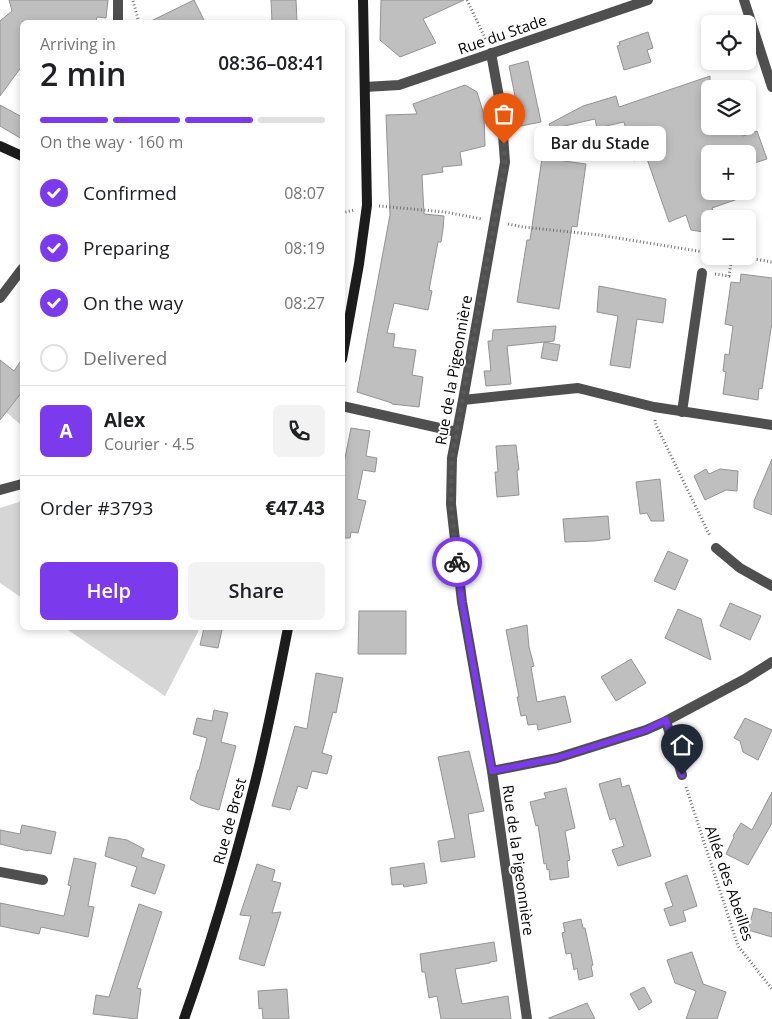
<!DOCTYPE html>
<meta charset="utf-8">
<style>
body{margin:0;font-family:"Open Sans",sans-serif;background:#f2f2f2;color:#202124;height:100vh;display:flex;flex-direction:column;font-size:19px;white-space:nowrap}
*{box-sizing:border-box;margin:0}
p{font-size:16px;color:#757577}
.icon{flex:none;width:28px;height:28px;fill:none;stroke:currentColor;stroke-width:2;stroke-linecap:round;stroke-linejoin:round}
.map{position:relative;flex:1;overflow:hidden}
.drawer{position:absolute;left:20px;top:20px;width:325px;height:610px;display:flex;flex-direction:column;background:#fff;border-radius:8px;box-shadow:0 2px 8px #0003}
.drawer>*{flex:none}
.tools{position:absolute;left:701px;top:15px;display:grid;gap:10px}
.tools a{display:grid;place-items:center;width:55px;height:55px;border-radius:8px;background:#fff;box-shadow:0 2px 8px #0003;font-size:25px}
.pin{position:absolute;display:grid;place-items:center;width:42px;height:42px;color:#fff;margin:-51px -21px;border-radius:50% 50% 50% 0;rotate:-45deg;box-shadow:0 0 5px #0007}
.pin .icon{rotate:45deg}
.courier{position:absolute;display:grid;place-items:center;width:50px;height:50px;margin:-25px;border:4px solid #7c3aed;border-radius:50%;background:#fff;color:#222;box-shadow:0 1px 6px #0007}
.bubble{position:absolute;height:35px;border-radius:8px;background:#fff;box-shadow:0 2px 8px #0003;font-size:16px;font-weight:600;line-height:35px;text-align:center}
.summary em{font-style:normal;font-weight:600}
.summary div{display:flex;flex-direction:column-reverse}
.summary{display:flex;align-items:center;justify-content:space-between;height:85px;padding:0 20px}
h1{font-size:32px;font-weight:600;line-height:38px}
.bar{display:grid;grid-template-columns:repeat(4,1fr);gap:8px 5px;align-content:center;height:60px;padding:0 20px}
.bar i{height:6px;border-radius:4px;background:#e0e0e0}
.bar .active{background:#7c3aed}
.bar p{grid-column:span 4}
.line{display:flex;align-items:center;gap:12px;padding:0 20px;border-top:1px solid #e0e0e0}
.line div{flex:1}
.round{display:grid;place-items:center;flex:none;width:52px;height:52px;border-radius:8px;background:#f2f2f2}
ol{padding:0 20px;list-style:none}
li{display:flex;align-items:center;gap:15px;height:55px}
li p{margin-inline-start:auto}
li .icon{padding:5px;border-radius:50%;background:#7c3aed;color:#fff;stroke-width:4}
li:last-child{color:#757577}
li i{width:28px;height:28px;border:2px solid #e0e0e0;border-radius:50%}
.button{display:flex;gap:10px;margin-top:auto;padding:10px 20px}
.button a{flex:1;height:58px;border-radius:8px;background:#7c3aed;color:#fff;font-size:20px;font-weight:600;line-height:58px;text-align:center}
.button a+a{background:#f2f2f2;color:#202124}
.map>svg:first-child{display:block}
.green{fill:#d6d6d6}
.building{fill:#bfbfbf;stroke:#939393}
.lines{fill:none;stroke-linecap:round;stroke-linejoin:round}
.path{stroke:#717171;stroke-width:3;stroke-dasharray:1 2.5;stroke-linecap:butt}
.lane{stroke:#4f4f4f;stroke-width:10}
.street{stroke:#4f4f4f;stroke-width:10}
.secondary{stroke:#1c1c1c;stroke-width:10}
.done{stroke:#595959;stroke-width:5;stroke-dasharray:0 9}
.route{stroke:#7c3aed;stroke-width:6}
.labels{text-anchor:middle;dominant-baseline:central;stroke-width:4;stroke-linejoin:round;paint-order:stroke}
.street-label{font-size:15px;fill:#000;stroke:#fff}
</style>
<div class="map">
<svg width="772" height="1019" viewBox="0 0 772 1019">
<rect width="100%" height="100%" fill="#fff"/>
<!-- green -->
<path class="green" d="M22 392V426L6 412Z
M22 501V598L0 583V508Z
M65 628H198V632L165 696Z"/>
<!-- building -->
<path class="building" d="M9 0H108L106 18 97 17 96 22H22V66L0 96V21L12 11Z
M194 0 205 22H149Z
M271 0H296L297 22H272Z
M381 0H464L423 19 436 43 400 57 380 40Z
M648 32 653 48 647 50 651 62 624 70 617 46 620 45 619 42Z
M528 61 541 122 521 126 509 66Z
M710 76V126H739L743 136 757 131 767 159 748 165V154H710V191H752V194L712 208 715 219H710V233L691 230 686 215 669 222 646 156 634 161 624 122 597 128 595 119 551 129 549 124 583 106 616 96 619 107Z
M465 85 477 92 484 115 485 146 460 152 462 165 442 167 443 172 422 175 424 214 444 216 443 229 441 242H438L429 290 432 291 428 310 394 303 387 333 395 334 393 347 416 350 412 375 423 377 419 407 392 404V403L357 392 390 215 386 115 417 114 413 104Z
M0 105 22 117V139L0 126Z
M542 158 586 164 577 227 572 226 559 309 517 302 527 240H530Z
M741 274 772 278V322L762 389 759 388 758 400 723 394 726 372 723 371 725 354 729 355 733 326 725 324 731 282 740 283Z
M599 286 666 299 663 323 637 319 630 368 610 365 618 316 597 312Z
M556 326 554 341 507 346 511 384 486 386 484 371H491L488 341H492L493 330Z
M544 342 560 345 557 361 541 358Z
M22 359V392L0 420V360L14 371Z
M351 428 370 431 366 456 377 458 375 472 363 470 357 499 366 501 358 533 351 532 350 538H342V473Z
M516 445 519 470H517L519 495 497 497 495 472H498L496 446Z
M772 459V515L754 508V501Z
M706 469 709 474 720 469 738 471 737 491 726 490 705 500 694 476Z
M660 479 664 521H651L647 513 640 514 636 482Z
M608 516 610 539 594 541 565 542 563 519Z
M668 551 688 560 675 590 654 581Z
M730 603 761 616 750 640 720 626Z
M678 609 701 619 711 660 665 638Z
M359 611H406V654H358Z
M527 625 529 647 534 666 531 667 537 702 565 696 571 722 538 730 537 724 528 725 526 715 521 716 517 697H519L506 630Z
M204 628H212L222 630 218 648 200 645Z
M631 659 646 683 616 701 601 677Z
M316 673 343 678 336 713 333 712 322 753 332 756 327 774 312 771 307 789 298 786 290 810 272 806 295 726 307 729Z
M214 710 228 713 221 742 236 746 219 810 200 805 190 799 198 770H199L207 738 193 734 197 718 212 721Z
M745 718 772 730 758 760 743 752 740 741 734 738Z
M469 751 484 811 468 814 475 857 441 862 438 841 455 838 438 757Z
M620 778 622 787 629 785 651 856 618 866 612 850 624 846 615 818 610 820 599 784Z
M566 788 575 828 565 831 570 860 567 861 569 877 550 880 549 869 547 870 546 863 544 864 538 825 536 826 530 802 546 798 544 793Z
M772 792V823L748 865 726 854 734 837 733 836 741 823 752 830Z
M22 825 56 832 51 854 28 850V851L0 844V830L20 834Z
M109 837 127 840 144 849 141 857 165 865 155 894 131 886 137 867 105 856Z
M74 858 96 863 88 906 94 907 88 937 41 927 39 934 0 926V903L64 916 71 886 68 885Z
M424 863 427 883 404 887 403 884 392 885 390 868Z
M257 864 275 870 272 881 281 883 272 913 281 912 264 966 239 959 251 916 240 915Z
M687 875 697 906 683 911 686 921 670 926 664 909 673 906 665 883Z
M139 904 162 912 137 988 141 989 137 1019 93 1014 96 995 109 997Z
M754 908 772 913V937L748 930Z
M581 919 583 928H585L593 965 591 966 593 976 579 980 577 968 574 970 571 953 566 954 562 933 565 932 563 923Z
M494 942 497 961 490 962V963L455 969 462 1004 508 996 511 1019H441L437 996 429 998 425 972H422L420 954Z
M692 952 703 984 726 992 717 1019H686L696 991 675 983 667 960Z
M644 987 652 1002 639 1010 630 994Z
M287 989 289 1019H263L262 1008 259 1009 258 991Z
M587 1003 595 1019H549V1018Z"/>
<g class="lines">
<!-- path -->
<path class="path" d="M467 0 486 40
M133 1 138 19V22
M379 206 445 212 482 219
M342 213 354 210
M508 224 523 227 599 235 710 253
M736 256 772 262
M715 274 729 276 732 256
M655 420 656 425 710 536
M686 787 738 946 772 989"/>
<!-- lane -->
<path class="lane" d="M682 412 702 273"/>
<!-- street -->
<path class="street" d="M744 0 772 87
M118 22V0
M491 53 501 108 505 162 463 400 457 432 452 458 451 504 462 602 492 771 527 1019
M365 87 399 85 648 0
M0 298 22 269
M463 400 578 388 654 407 772 425
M342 406 457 432
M0 490 22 484
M716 548 740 568 772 586
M666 721 682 775
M492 771 557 758 646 730 666 721 745 679 772 662
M0 872 43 880"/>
<!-- secondary -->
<path class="secondary" d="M0 146 22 156
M342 359 359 264 367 205 363 0
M184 1019C210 946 232 872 251 798 266 742 277 684 288 628"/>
</g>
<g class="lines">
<!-- done -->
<path class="done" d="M457 562 451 504 452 458 505 162 504 144"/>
<!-- route -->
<path class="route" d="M457 562 462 602 492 771 557 758 646 730 666 720 682 775"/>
</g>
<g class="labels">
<!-- street labels -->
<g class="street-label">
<text transform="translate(502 34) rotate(-19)">Rue du Stade</text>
<text transform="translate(453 370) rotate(-80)">Rue de la Pigeonnière</text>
<text transform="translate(229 821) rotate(-75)">Rue de Brest</text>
<text transform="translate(519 860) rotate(82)">Rue de la Pigeonnière</text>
<text transform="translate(730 883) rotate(71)">Allée des Abeilles</text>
</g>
</g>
</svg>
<div class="tools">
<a><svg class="icon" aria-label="locate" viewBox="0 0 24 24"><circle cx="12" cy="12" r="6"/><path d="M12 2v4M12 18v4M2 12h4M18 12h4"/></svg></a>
<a><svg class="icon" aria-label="layers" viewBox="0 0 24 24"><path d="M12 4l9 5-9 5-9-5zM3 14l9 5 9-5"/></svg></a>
<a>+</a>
<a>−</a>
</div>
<div class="pin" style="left:504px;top:144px;background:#ea580c"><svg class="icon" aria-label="bag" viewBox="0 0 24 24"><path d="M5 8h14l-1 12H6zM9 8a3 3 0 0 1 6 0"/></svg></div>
<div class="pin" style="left:682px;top:775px;background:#1f2937"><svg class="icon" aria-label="home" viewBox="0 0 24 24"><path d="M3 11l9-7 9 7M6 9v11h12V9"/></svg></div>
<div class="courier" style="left:457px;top:562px"><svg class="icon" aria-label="bike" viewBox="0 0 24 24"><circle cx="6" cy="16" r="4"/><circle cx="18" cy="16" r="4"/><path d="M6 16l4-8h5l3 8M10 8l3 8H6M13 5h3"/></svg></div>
<div class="bubble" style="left:534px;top:126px;width:132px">Bar du Stade</div>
<section class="drawer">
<div class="summary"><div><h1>2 min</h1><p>Arriving in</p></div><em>08:36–08:41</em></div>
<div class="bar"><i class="active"></i><i class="active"></i><i class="active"></i><i></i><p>On the way · 160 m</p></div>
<ol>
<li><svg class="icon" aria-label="check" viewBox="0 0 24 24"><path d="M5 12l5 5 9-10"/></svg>Confirmed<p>08:07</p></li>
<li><svg class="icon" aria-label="check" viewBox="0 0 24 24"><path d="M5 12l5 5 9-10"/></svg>Preparing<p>08:19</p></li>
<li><svg class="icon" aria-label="check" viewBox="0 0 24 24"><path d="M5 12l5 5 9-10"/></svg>On the way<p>08:27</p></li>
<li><i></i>Delivered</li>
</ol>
<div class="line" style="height:90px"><b class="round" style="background:#7c3aed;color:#fff">A</b><div><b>Alex</b><p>Courier · 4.5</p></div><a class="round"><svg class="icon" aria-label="phone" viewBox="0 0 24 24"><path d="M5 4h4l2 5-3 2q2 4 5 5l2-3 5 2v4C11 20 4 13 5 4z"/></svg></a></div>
<div class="line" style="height:65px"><div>Order #3793</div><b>€47.43</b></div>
<div class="button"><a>Help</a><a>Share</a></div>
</section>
</div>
